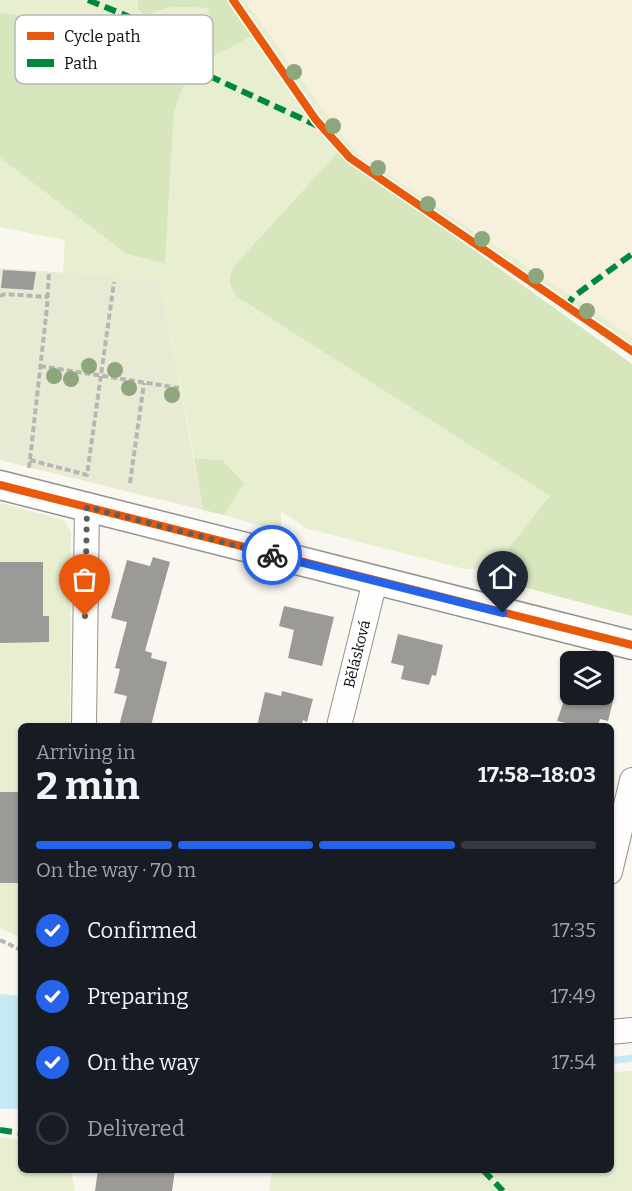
<!DOCTYPE html>
<meta charset="utf-8">
<style>
body{margin:0;font-family:Bitter,serif;background:#242831;color:#f1f3f6;height:100vh;display:flex;flex-direction:column;font-size:22px;white-space:nowrap}
*{box-sizing:border-box;margin:0}
p{font-size:20px;color:#9ea1a6}
.icon{flex:none;width:33px;height:33px;fill:none;stroke:currentColor;stroke-width:2;stroke-linecap:round;stroke-linejoin:round}
.map{position:relative;flex:1;overflow:hidden}
.drawer{position:absolute;left:18px;top:723px;width:596px;height:450px;display:flex;flex-direction:column;background:#171b24;border-radius:9px;box-shadow:0 2px 4px #0004}
.drawer>*{flex:none}
.fabs{position:absolute;left:560px;top:651px;display:grid;gap:12px}
.fabs a{display:grid;place-items:center;width:54px;height:54px;border-radius:9px;background:#171b24;box-shadow:0 2px 4px #0004;font-size:30px}
.pin{position:absolute;display:grid;place-items:center;width:51px;height:51px;color:#fff;margin:-62px -26px;border-radius:50% 50% 50% 0;rotate:-45deg;box-shadow:0 0 6px #0007}
.pin .icon{rotate:45deg}
.courier{position:absolute;display:grid;place-items:center;width:60px;height:60px;margin:-30px;border:4px solid #2563eb;border-radius:50%;background:#fff;color:#222;box-shadow:0 2px 8px #0007}
.headline em{font-style:normal;font-weight:700}
.headline div{display:flex;flex-direction:column-reverse}
.headline{display:flex;align-items:center;justify-content:space-between;height:102px;padding:0 18px}
h1{font-size:39px;font-weight:700;line-height:45px}
.bar{display:grid;grid-template-columns:repeat(4,1fr);gap:9px 6px;align-content:center;height:72px;padding:0 18px}
.bar i{height:8px;border-radius:4px;background:#363941}
.bar .active{background:#2563eb}
.bar p{grid-column:span 4}
ol{padding:0 18px;list-style:none}
li{display:flex;align-items:center;gap:18px;height:66px}
li p{margin-inline-start:auto}
li .icon{padding:6px;border-radius:50%;background:#2563eb;color:#fff;stroke-width:4}
li:last-child{color:#9ea1a6}
li i{width:33px;height:33px;border:3px solid #363941;border-radius:50%}
.map>svg:first-child{display:block}
.farmland{fill:#f7f0dc}
.green{fill:#e7efd0}
.forest{fill:#d8e6be}
.cemetery{fill:#e8ead4}
.water{fill:#c6eaf4}
.lines{fill:none;stroke-linecap:round;stroke-linejoin:round}
.stream{stroke:#c6eaf4;stroke-width:7}
.building{fill:#9c9a96}
.minor-casing{stroke:#93928f;stroke-width:26}
.tertiary-casing{stroke:#93928f;stroke-width:31}
.path{stroke:#b7b6b5;stroke-width:4;stroke-dasharray:6 3;stroke-linecap:butt}
.minor{stroke:#fefefd;stroke-width:24}
.tertiary{stroke:#fefefd;stroke-width:28}
.quiet{stroke:#00873e;stroke-width:6;stroke-dasharray:12 6;stroke-linecap:butt}
.cycleway-casing{stroke:#fff;stroke-width:11}
.cycleway{stroke:#e8590c;stroke-width:8}
.tree{fill:#8ea67c}
.done{stroke:#5f5e5c;stroke-width:6;stroke-dasharray:0 10.8}
.route{stroke:#2563eb;stroke-width:8}
.labels{text-anchor:middle;dominant-baseline:central;stroke-width:6;stroke-linejoin:round;paint-order:stroke}
.street-label{font-size:15px;fill:#0c0c0c;stroke:#fff}
.key{fill:#fff;stroke:#b6b6b6;stroke-width:1.5}
.key-label{font-size:16px;fill:#0c0c0c}
</style>
<div class="map">
<svg width="632" height="1191" viewBox="0 0 632 1191">
<rect width="100%" height="100%" fill="#faf7f0"/>
<!-- farmland -->
<path class="farmland" d="M245 0H632V336L362 157 340 133Z"/>
<!-- green -->
<path class="green" d="M0 0H138V10L147 16C167 4 184 7 207 8L212 21 198 30 197 40 190 44 199 64 252 36 314 125 338 152 234 266 230 288 237 297 551 496 492 569H465L305 528 281 511V532L224 515 243 483 222 460 194 458 160 280 63 273 65 240 0 227V158L127 254 165 264 174 111 187 77 145 40 128 22 96 31 0 12Z
M238 0H245L340 133 362 157 632 336V347L382 178C321 132 281 62 238 0Z
M0 503 64 520 71 532 70 726H21V938L0 928Z
M632 1071V1191H269L272 1170H610L611 1072Z
M0 1137 21 1140V1170H71L75 1191H0Z"/>
<!-- forest -->
<path class="forest" d="M138 0H228L252 36 199 64 177 44 183 41 190 44 197 40V30L212 21 207 8C184 7 166 4 147 16L138 10Z
M0 12 96 31 128 22 145 40 187 77 174 111 165 264 127 254 0 158Z
M338 152 632 364V616L504 582 492 569 550 496 237 297C228 286 228 279 234 266Z
M194 458 222 460 244 483 224 515 203 510Z"/>
<!-- cemetery -->
<path class="cemetery" d="M0 268 160 280 203 510 0 460Z"/>
<!-- water -->
<path class="water" d="M0 994 21 996V1109H0Z"/>
<g class="lines">
<!-- stream -->
<path class="stream" d="M610 1061 632 1058"/>
</g>
<!-- building -->
<path class="building" d="M3 270 36 272 33 290 1 288Z
M153 557 170 562 145 651 152 653 151 658 167 662 151 726H119L127 696 114 693 120 669 115 668 127 622 111 618 127 560 150 566Z
M0 562H43V616H49V642L0 643Z
M284 606 334 617 322 666 288 658 294 630 279 626Z
M398 634 443 645 436 676 432 675 429 685 401 679 404 666 391 663Z
M569 686 570 694 614 697 608 721 600 719 598 726H579L557 721Z
M282 691 313 699 307 722 303 720 301 726H257L265 692 281 696Z
M0 792H21V883H0Z
M98 1170H175L172 1191H95Z"/>
<g class="lines">
<!-- minor casing -->
<g class="minor-casing">
<path id="minor" d="M84 726 87 507
M339 726 375 581
M610 872 632 780
M610 1032 632 1030"/>
</g>
<!-- tertiary casing -->
<g class="tertiary-casing">
<path id="tertiary" d="M0 485 632 645"/>
</g>
<!-- path -->
<path class="path" d="M0 296 5 294 48 297
M40 366 179 388
M30 460 87 475 114 282
M29 468 47 307 49 272
M130 483 144 383
M0 940 21 950"/>
<!-- minor -->
<use href="#minor" class="minor"/>
<!-- tertiary -->
<use href="#tertiary" class="tertiary"/>
<!-- quiet -->
<path class="quiet" d="M88 0 132 18 205 74 320 127
M566 307 573 297 632 254
M0 1130 21 1133
M483 1170 503 1191"/>
<!-- cycleway casing -->
<g class="cycleway-casing">
<path id="cycleway" d="M233 0 316 120 350 158 632 351
M0 485 632 645"/>
</g>
<!-- cycleway -->
<use href="#cycleway" class="cycleway"/>
</g>
<!-- trees -->
<g class="tree">
<circle cx="294" cy="72" r="8"/>
<circle cx="333" cy="126" r="8"/>
<circle cx="378" cy="168" r="8"/>
<circle cx="428" cy="204" r="8"/>
<circle cx="482" cy="239" r="8"/>
<circle cx="536" cy="276" r="8"/>
<circle cx="587" cy="311" r="8"/>
<circle cx="89" cy="366" r="8"/>
<circle cx="115" cy="370" r="8"/>
<circle cx="54" cy="376" r="8"/>
<circle cx="71" cy="379" r="8"/>
<circle cx="129" cy="388" r="8"/>
<circle cx="172" cy="395" r="8"/>
</g>
<g class="lines">
<!-- done -->
<path class="done" d="M85 616 87 507 272 555"/>
<!-- route -->
<path class="route" d="M272 555 503 613"/>
</g>
<g class="labels">
<!-- street labels -->
<g class="street-label">
<text transform="translate(357 654) rotate(-76)">Bělásková</text>
</g>
</g>
<!-- legend -->
<rect x="15" y="15" width="198" height="69" rx="9" class="key"/>
<rect x="27" y="32" width="27" height="8" fill="#e8590c"/>
<rect x="27" y="59" width="27" height="8" fill="#00873e"/>
<g class="key-label">
<text x="64" y="42">Cycle path</text>
<text x="64" y="69">Path</text>
</g>
</svg>
<div class="fabs">
<a><svg class="icon" aria-label="layers" viewBox="0 0 24 24"><path d="M12 4l9 5-9 5-9-5zM3 14l9 5 9-5"/></svg></a>
</div>
<div class="pin" style="left:85px;top:616px;background:#ea580c"><svg class="icon" aria-label="bag" viewBox="0 0 24 24"><path d="M5 8h14l-1 12H6zM9 8a3 3 0 0 1 6 0"/></svg></div>
<div class="pin" style="left:503px;top:613px;background:#1f2937"><svg class="icon" aria-label="home" viewBox="0 0 24 24"><path d="M3 11l9-7 9 7M6 9v11h12V9"/></svg></div>
<div class="courier" style="left:272px;top:555px"><svg class="icon" aria-label="bike" viewBox="0 0 24 24"><circle cx="6" cy="16" r="4"/><circle cx="18" cy="16" r="4"/><path d="M6 16l4-8h5l3 8M10 8l3 8H6M13 5h3"/></svg></div>
<section class="drawer">
<div class="headline"><div><h1>2 min</h1><p>Arriving in</p></div><em>17:58–18:03</em></div>
<div class="bar"><i class="active"></i><i class="active"></i><i class="active"></i><i></i><p>On the way · 70 m</p></div>
<ol>
<li><svg class="icon" aria-label="check" viewBox="0 0 24 24"><path d="M5 12l5 5 9-10"/></svg>Confirmed<p>17:35</p></li>
<li><svg class="icon" aria-label="check" viewBox="0 0 24 24"><path d="M5 12l5 5 9-10"/></svg>Preparing<p>17:49</p></li>
<li><svg class="icon" aria-label="check" viewBox="0 0 24 24"><path d="M5 12l5 5 9-10"/></svg>On the way<p>17:54</p></li>
<li><i></i>Delivered</li>
</ol>
</section>
</div>
